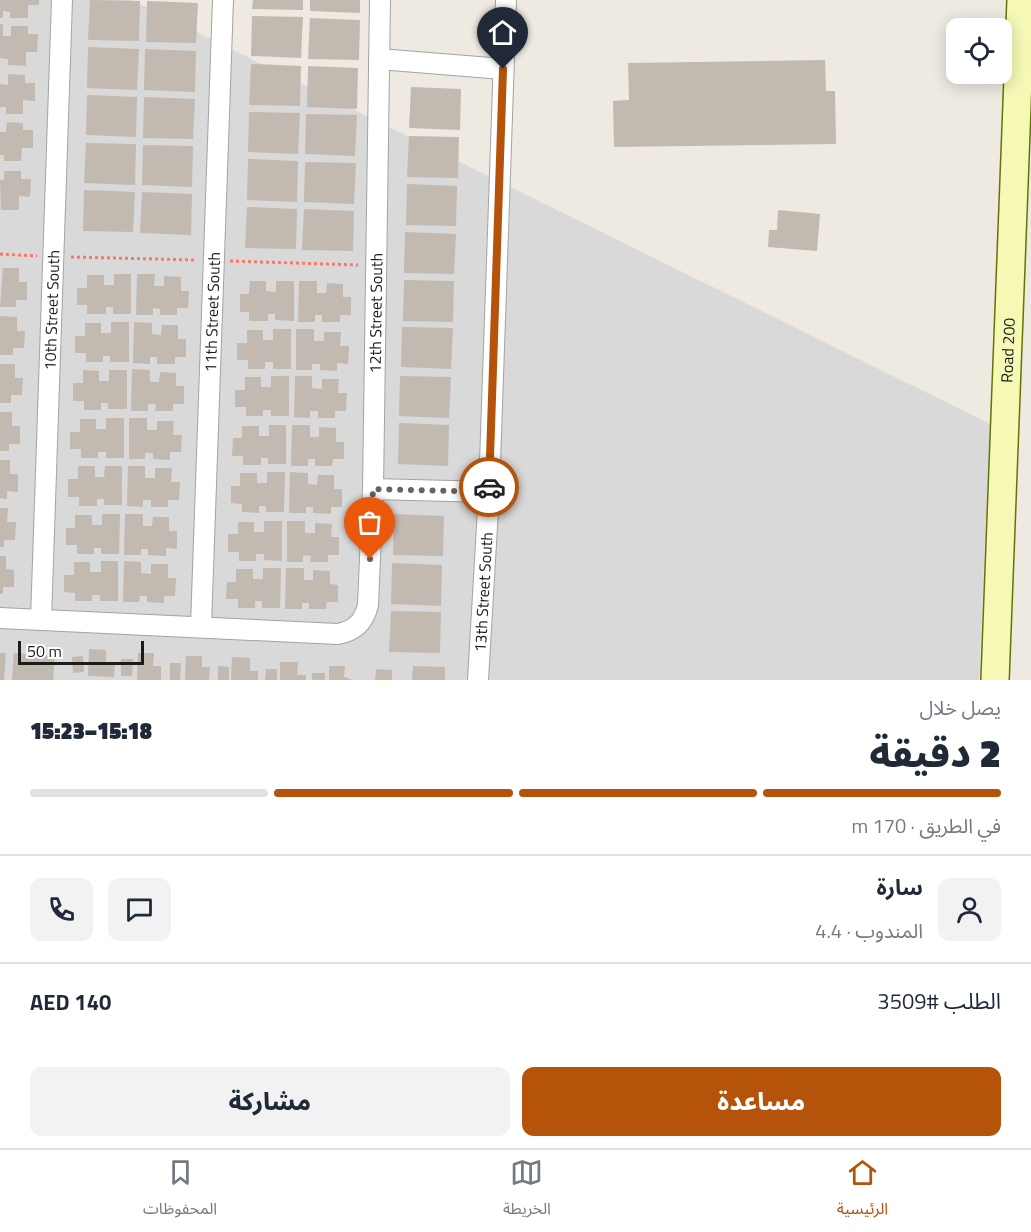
<!DOCTYPE html>
<html lang="ar">
<meta charset="utf-8">
<style>
body{margin:0;font-family:"Titillium Web","Noto Sans Arabic",sans-serif;background:#f2f2f3;color:#1f2937;direction:rtl;height:100vh;display:flex;flex-direction:column;font-size:22px;white-space:nowrap}
*{box-sizing:border-box;margin:0}
p{font-size:20px;color:#747a83}
.icon{flex:none;width:33px;height:33px;fill:none;stroke:currentColor;stroke-width:2;stroke-linecap:round;stroke-linejoin:round}
.map{position:relative;height:680px;overflow:hidden;direction:ltr}
.side{display:flex;flex-direction:column;background:#fff;flex:1}
.side>*{flex:none}
.buttons{position:absolute;left:946px;top:18px;display:grid;gap:12px}
.buttons a{display:grid;place-items:center;width:66px;height:66px;border-radius:12px;background:#fff;box-shadow:0 3px 15px #0003;font-size:30px}
.scale{position:absolute;left:18px;bottom:15px;width:126px;box-sizing:border-box;padding-left:6px;border:3px solid #1c1c1c;border-top:0;font-size:16px;line-height:21px;white-space:nowrap;color:#1c1c1c;-webkit-text-stroke:4px #fff;paint-order:stroke}
.pin{position:absolute;display:grid;place-items:center;width:51px;height:51px;color:#fff;margin:-62px -26px;border-radius:50% 50% 50% 0;rotate:-45deg;box-shadow:0 0 6px #0007}
.pin .icon{rotate:45deg}
.courier{position:absolute;display:grid;place-items:center;width:60px;height:60px;margin:-30px;border:4px solid #b45309;border-radius:50%;background:#fff;color:#222;box-shadow:0 2px 8px #0007}
.headline em{font-style:normal;font-weight:800}
.headline div{display:flex;flex-direction:column-reverse}
.headline{display:flex;align-items:center;justify-content:space-between;height:102px;padding:0 30px}
h1{font-size:39px;font-weight:800;line-height:45px}
.bar{display:grid;grid-template-columns:repeat(4,1fr);gap:9px 6px;align-content:center;height:72px;padding:0 30px}
.bar i{height:8px;border-radius:4px;background:#e0e1e3}
.bar .selected{background:#b45309}
.bar p{grid-column:span 4}
.line{display:flex;align-items:center;gap:15px;padding:0 30px;border-top:2px solid #e0e1e3}
.line div{flex:1}
.round{display:grid;place-items:center;flex:none;width:63px;height:63px;border-radius:12px;background:#f2f2f3}
.primary-button{display:flex;gap:12px;margin-top:auto;padding:12px 30px}
.primary-button a{flex:1;height:69px;border-radius:12px;background:#b45309;color:#fff;font-size:24px;font-weight:800;line-height:69px;text-align:center}
.primary-button a+a{background:#f2f2f3;color:#1f2937}
.menu{display:flex;justify-content:space-around;align-items:center;height:84px;border-top:2px solid #e0e1e3;background:#fff;font-size:16px;color:#747a83}
.menu a{display:grid;justify-items:center;gap:3px}
.menu .selected{color:#b45309}
.map>svg:first-child{display:block}
.residential{fill:#dad9d9}
.building{fill:#c2b9b1}
.lines{fill:none;stroke-linecap:round;stroke-linejoin:round}
.street-casing{stroke:#a3a3a3;stroke-width:22}
.secondary-casing{stroke:#657205;stroke-width:30}
.path{stroke:#f97867;stroke-width:3;stroke-dasharray:3 3;stroke-linecap:butt}
.street{stroke:#fff;stroke-width:20}
.secondary{stroke:#f5f9b5;stroke-width:27}
.done{stroke:#666461;stroke-width:6;stroke-dasharray:0 10.8}
.route{stroke:#b45309;stroke-width:8}
.labels{text-anchor:middle;dominant-baseline:central;stroke-width:5;stroke-linejoin:round;paint-order:stroke}
.street-label{font-size:16px;fill:#1c1c1c;stroke:#fff}
</style>
<div class="map">
<svg width="1031" height="680" viewBox="0 0 1031 680">
<rect width="100%" height="100%" fill="#eeeae2"/>
<!-- residential -->
<path class="residential" d="M0 0H132L990 424 979 680H0Z"/>
<!-- building -->
<path class="building" d="M0 0H39V5H28V18H10V12L3 11V18H0Z
M90 0 140 1 139 41 88 40Z
M253 0H303V10L252 9Z
M310 0H360V13L310 11Z
M147 1 198 3 196 43 146 42Z
M252 16 303 17 301 58 251 56Z
M310 18 360 20 359 60 308 59Z
M0 24H3V36H11V26H28V34H38L37 52H26V66L8 65V59L0 58Z
M88 47 139 49 137 90 87 88Z
M145 49 196 51 195 92 144 90Z
M825 60 826 91H835L836 144 614 147 613 101 629 100 628 63Z
M251 64 301 66 300 106 249 105Z
M308 66 358 68 357 109 307 107Z
M8 74 25 75V83H35V101L23 100V114H6V107H0V84L8 85Z
M411 87 461 89 460 130 409 128Z
M87 95 137 97 136 137 86 135Z
M144 97 195 99 193 139 143 138Z
M249 112 300 113 298 154 248 152Z
M306 114 357 115 355 156 305 154Z
M7 122 23 123V130H33V148H22L21 161H4V155H0V132H6Z
M409 136 459 137 458 178 407 177Z
M86 143 136 144 135 185 84 183Z
M143 145 193 146 192 187 142 185Z
M248 159 298 161 297 202 247 200Z
M305 162 356 163 354 204 304 202Z
M4 171H21V179H31L30 197 19 196V210H1L0 180H4Z
M407 184 457 186 456 226 406 225Z
M84 190 135 192 133 232 83 231Z
M142 192 192 194 191 235 140 233Z
M247 207 297 209 296 249 245 248Z
M304 209 354 211 353 251 302 250Z
M778 210 820 214 817 251 768 247 769 230H777Z
M405 232 456 234 454 274 404 273Z
M3 268H19V282H27V300H16V307H0Z
M114 274H131V314H113V307H106V314H87V305H77V288H87V275H104V285H114Z
M137 274H155L154 286H164V276L181 277V291H189L188 308H177V315H160V309L153 308V315H136Z
M404 280 454 281 453 322 403 321Z
M250 281H266V291L276 292V281H294V321L275 320V314H268V321H249V312H240V294H249Z
M299 281H317V293H326L327 283 343 284V297H351V315H340V322H322V315H315V322H298Z
M0 316 17 317V331H25L24 348H13V355H0Z
M111 322H129V362H110V356H103V362H86V353H75V336H85V323H101V333H111Z
M134 322 152 323V334L161 335 162 325H178V339H186V357H175V364H157V357H150V364L133 363Z
M402 327 453 328 451 369 401 367Z
M273 329H291V369H273V362H265V369H248V360H237V343H247V330H263V340H273Z
M296 329H314V341H324V332H341L340 346H349L348 364 337 363V371L320 370V364H312V370H296Z
M0 364H15V378H23L22 395H11V403H0Z
M132 369 150 370V382H159L160 372 176 373V386H184V404H173V411H155L156 404H148V411H131Z
M83 370 99 371V381H109V370H127V409H108V403H101V410H84V401H73V383H83Z
M271 376H289V416H271V410H263V416H246V407H235V390H245V377H261V387H271Z
M295 376H312V388L322 389V379H339L338 393H347L346 411H335V418H318V411H310V418L294 417Z
M400 376 451 377 449 418 399 416Z
M0 412H12V426H20V444H9V451H0Z
M106 418H124V458H106V452H98V458H81V449H70V432H80V419H96V429H106Z
M129 418H147V430H157V421H174L173 435H182L181 452H170V460L153 459V453H145V459H129Z
M399 423 449 425 448 466 398 464Z
M269 425H286V464H268V458H261V465H243V456H232L233 438H242V426H259V436H269Z
M292 425H310V437H319V427L336 428V442H344V459H333L332 466H315V459H308V466H291Z
M0 460H10V474H18V492L7 491V499L0 498Z
M78 466H95V477H104L105 466H122V505H104V499H97V506H79V497H68V479H78Z
M128 466H145V478H155V468H172L171 482H180L179 500H168V507H151V500H143V507L127 506Z
M267 472H285L284 512H266V506H259V513L242 512V504L231 503V486H240V473H257V483H267Z
M290 472 308 473V484L317 485 318 475H334V489H342V507H331V514L313 513V507H306V513H289Z
M0 508H8L7 522H16L15 540H4V547H0Z
M102 514H120L119 554H101V548H94V554H77V545H66V528H75V515H92V525H102Z
M125 514H143V526H152L153 517H169V531H177V549L166 548V556L148 555V549H141V555H124Z
M394 514 444 516 443 556 393 555Z
M264 521H282V561L264 560V554H256V561H239V552H228V534H238V522H254V532H264Z
M287 521H305V533H315V523L332 524 331 537H339V555H328V562H310L311 556 303 555V562H287Z
M0 556H6V569L14 570V587H3V594H0Z
M101 561H118V601H100V595H92V601H75V593L64 592V575H74V562H90V572H101Z
M124 561 141 562V573L151 574V564H168V578H176L175 596H164V603L147 602V596H140L139 602H123Z
M392 563 442 565 441 606 391 604Z
M263 568H281L280 608H262V601H255V608H238V599H226L227 582H236V569H253V579H263Z
M286 568H304V580H313V570L330 571V584L338 585V602H327L326 609H309V603H302V609H285Z
M391 611 441 612 440 653 389 652Z
M89 649 106 650V662H115L114 677 88 676Z
M0 653H6L4 680H0Z
M14 653 55 656 53 680H12Z
M138 653H154L153 666H161V680H137Z
M83 656 84 672 73 673 72 657Z
M186 656H202V667H210L209 680H185Z
M232 657 250 658V671H258V680H231Z
M121 659H133L132 676H121Z
M280 662H298L297 675H306V680H280Z
M170 663H181L180 680H170Z
M218 666 229 667V680H218Z
M329 666H345L344 677 353 680H329Z
M413 666 445 667V680H412Z
M266 669H277V680H265Z
M376 669 392 670V680H375Z
M312 673H325V680H312Z"/>
<g class="lines">
<!-- street casing -->
<g class="street-casing">
<g id="street">
<path d="M379 59 503 69"/>
<path d="M373 489 489 492"/>
<path id="s1" d="M0 618 338 634C355 631 364 622 368 605L373 489 380 0"/>
<path id="s2" d="M41 620 62 0"/>
<path id="s3" d="M201 626 223 0"/>
<path id="s4" d="M478 680 489 492 506 0"/>
</g>
</g>
<!-- secondary casing -->
<g class="secondary-casing">
<g id="secondary">
<path id="s5" d="M995 680 1021 0"/>
</g>
</g>
<!-- path -->
<path class="path" d="M0 254 37 256
M71 257 196 260
M230 261 358 265"/>
<!-- street -->
<use href="#street" class="street"/>
<!-- secondary -->
<use href="#secondary" class="secondary"/>
</g>
<g class="lines">
<!-- done -->
<path class="done" d="M370 559 373 489 489 492V487"/>
<!-- route -->
<path class="route" d="M489 487 503 69"/>
</g>
<g class="labels">
<!-- street labels -->
<g class="street-label">
<text stroke="none"><textPath href="#s2" startOffset="310">10th Street South</textPath></text>
<text stroke="none"><textPath href="#s3" startOffset="314">11th Street South</textPath></text>
<text stroke="none"><textPath href="#s1" startOffset="675">12th Street South</textPath></text>
<text stroke="none"><textPath href="#s5" startOffset="330">Road 200</textPath></text>
<text stroke="none"><textPath href="#s4" startOffset="88">13th Street South</textPath></text>
</g>
</g>
</svg>
<div class="buttons">
<a><svg class="icon" aria-label="locate" viewBox="0 0 24 24"><circle cx="12" cy="12" r="6"/><path d="M12 2v4M12 18v4M2 12h4M18 12h4"/></svg></a>
</div>
<div class="scale">50 m</div>
<div class="pin" style="left:370px;top:559px;background:#ea580c"><svg class="icon" aria-label="bag" viewBox="0 0 24 24"><path d="M5 8h14l-1 12H6zM9 8a3 3 0 0 1 6 0"/></svg></div>
<div class="pin" style="left:503px;top:69px;background:#1f2937"><svg class="icon" aria-label="home" viewBox="0 0 24 24"><path d="M3 11l9-7 9 7M6 9v11h12V9"/></svg></div>
<div class="courier" style="left:489px;top:487px"><svg class="icon" aria-label="car" viewBox="0 0 24 24"><path d="M5 17H2v-5l4-1 3-4h7l3 4 3 1v5h-3M9 17h6M6 11h13"/><circle cx="7" cy="17" r="2"/><circle cx="17" cy="17" r="2"/></svg></div>
</div>
<section class="side">
<div class="headline"><div><h1>2 دقيقة</h1><p>يصل خلال</p></div><em>15:18–15:23</em></div>
<div class="bar"><i class="selected"></i><i class="selected"></i><i class="selected"></i><i></i><p>في الطريق · 170 m</p></div>
<div class="line" style="height:108px"><a class="round"><svg class="icon" aria-label="person" viewBox="0 0 24 24"><circle cx="12" cy="8" r="4"/><path d="M4 21q1-7 8-7t8 7"/></svg></a><div><b>سارة</b><p>المندوب · 4.4</p></div><a class="round"><svg class="icon" aria-label="chat" viewBox="0 0 24 24"><path d="M4 5h16v11H9l-5 4z"/></svg></a><a class="round"><svg class="icon" aria-label="phone" viewBox="0 0 24 24"><path d="M5 4h4l2 5-3 2q2 4 5 5l2-3 5 2v4C11 20 4 13 5 4z"/></svg></a></div>
<div class="line" style="height:78px"><div>الطلب #3509</div><b>AED 140</b></div>
<div class="primary-button"><a>مساعدة</a><a>مشاركة</a></div>
</section>
<nav class="menu">
<a class="selected"><svg class="icon" aria-label="home" viewBox="0 0 24 24"><path d="M3 11l9-7 9 7M6 9v11h12V9"/></svg>الرئيسية</a>
<a><svg class="icon" aria-label="map" viewBox="0 0 24 24"><path d="M3 6l6-2 6 2 6-2v14l-6 2-6-2-6 2zM9 4v14M15 6v14"/></svg>الخريطة</a>
<a><svg class="icon" aria-label="saved" viewBox="0 0 24 24"><path d="M7 4h10v16l-5-4-5 4z"/></svg>المحفوظات</a>
</nav>
